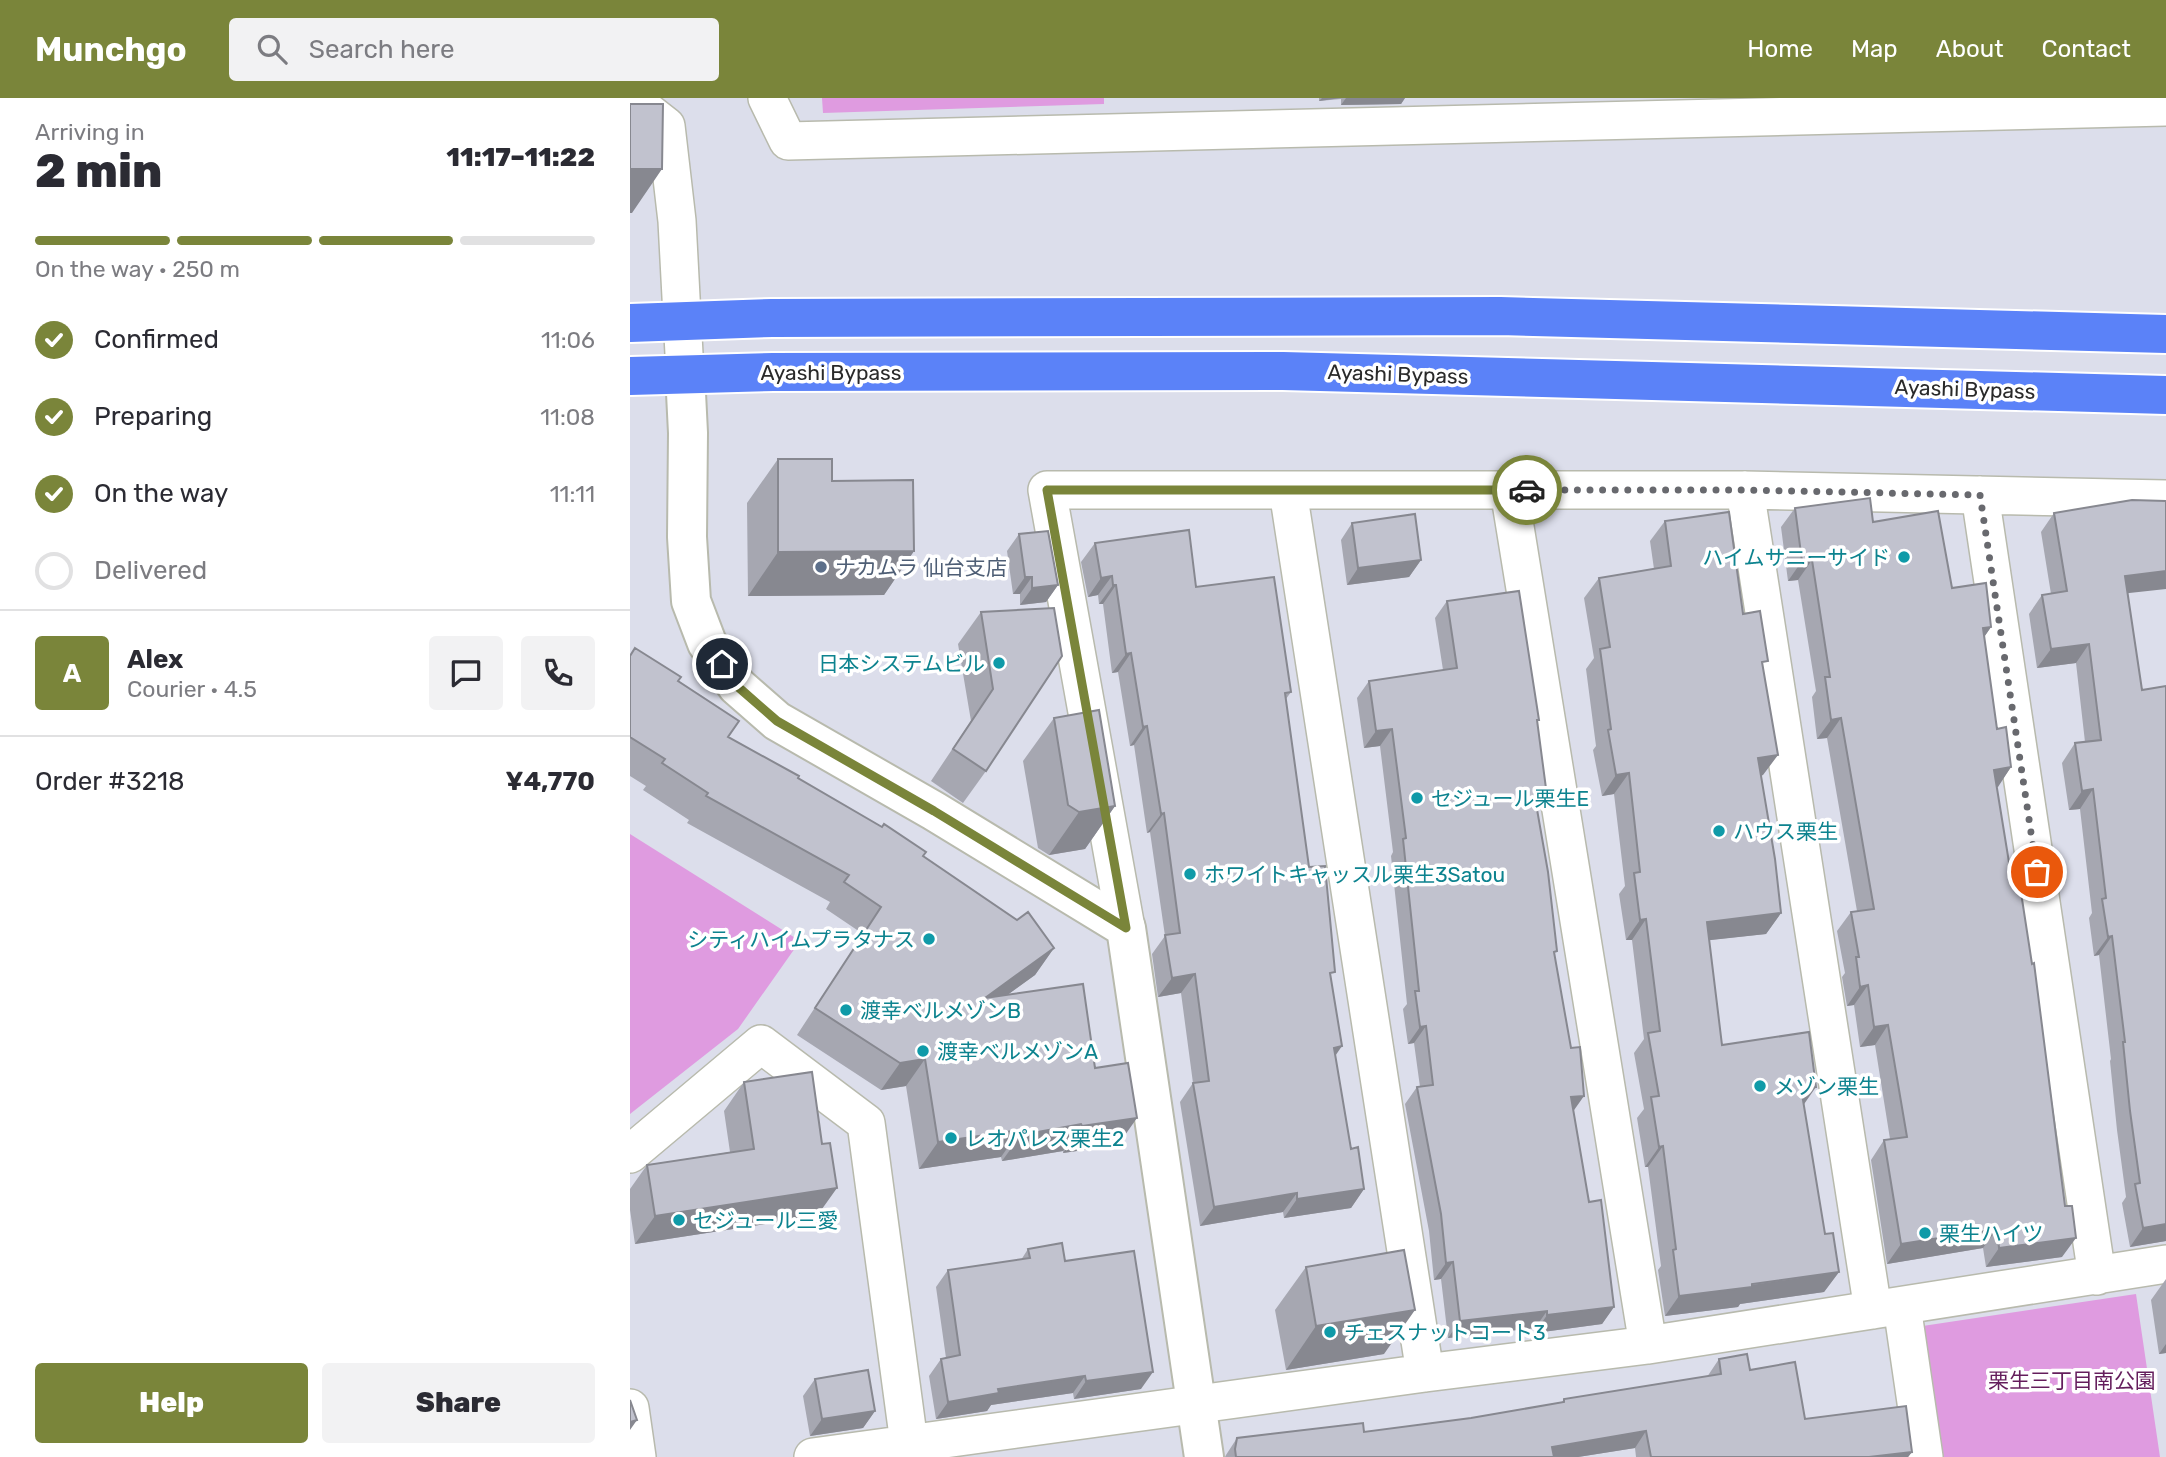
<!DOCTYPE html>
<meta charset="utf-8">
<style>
body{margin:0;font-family:Rubik,"Noto Sans JP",sans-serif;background:#f2f2f3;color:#2b2b33;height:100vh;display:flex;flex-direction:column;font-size:26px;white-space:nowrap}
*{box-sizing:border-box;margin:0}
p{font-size:23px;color:#7c7c81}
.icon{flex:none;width:38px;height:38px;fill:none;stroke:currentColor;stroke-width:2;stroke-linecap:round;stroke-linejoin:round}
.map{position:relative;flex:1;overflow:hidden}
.drawer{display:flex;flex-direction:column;background:#fff;width:630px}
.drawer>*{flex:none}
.pin{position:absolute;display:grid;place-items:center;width:60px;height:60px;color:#fff;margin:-30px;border:4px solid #fff;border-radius:50%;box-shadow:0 2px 7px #0007}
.courier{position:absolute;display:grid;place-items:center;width:70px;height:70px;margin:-35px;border:5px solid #7a853a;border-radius:50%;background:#fff;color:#222;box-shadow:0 2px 9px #0007}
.head em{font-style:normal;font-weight:800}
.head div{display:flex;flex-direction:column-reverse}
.head{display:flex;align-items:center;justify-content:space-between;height:119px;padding:0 35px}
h1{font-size:46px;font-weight:800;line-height:52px}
.bar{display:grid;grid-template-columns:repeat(4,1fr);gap:10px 7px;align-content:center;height:84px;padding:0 35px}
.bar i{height:9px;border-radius:5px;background:#e1e1e2}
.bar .active{background:#7a853a}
.bar p{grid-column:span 4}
.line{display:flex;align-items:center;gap:18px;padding:0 35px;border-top:2px solid #e1e1e2}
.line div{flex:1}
.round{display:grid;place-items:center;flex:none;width:74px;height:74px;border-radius:7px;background:#f2f2f3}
ol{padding:0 35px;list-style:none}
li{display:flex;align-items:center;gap:21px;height:77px}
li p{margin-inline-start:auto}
li .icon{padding:7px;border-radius:50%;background:#7a853a;color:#fff;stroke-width:4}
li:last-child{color:#7c7c81}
li i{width:38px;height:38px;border:4px solid #e1e1e2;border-radius:50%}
.cta{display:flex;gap:14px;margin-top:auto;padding:14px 35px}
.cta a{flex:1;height:80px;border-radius:7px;background:#7a853a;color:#fff;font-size:28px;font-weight:800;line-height:80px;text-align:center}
.cta a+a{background:#f2f2f3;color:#2b2b33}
header{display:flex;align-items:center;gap:42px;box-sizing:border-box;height:98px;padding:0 35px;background:#7a853a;color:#fff}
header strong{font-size:33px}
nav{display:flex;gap:38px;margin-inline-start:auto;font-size:24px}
.search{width:490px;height:63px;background:#f2f2f3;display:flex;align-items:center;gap:18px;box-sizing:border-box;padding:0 24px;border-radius:7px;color:#7c7c81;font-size:26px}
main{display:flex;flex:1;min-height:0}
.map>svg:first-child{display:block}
.green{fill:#df9be0}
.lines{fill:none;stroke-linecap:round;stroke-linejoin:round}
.street-casing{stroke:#b8baad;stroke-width:40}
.secondary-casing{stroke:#b8baad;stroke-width:42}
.highway-casing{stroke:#fff;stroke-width:42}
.street{stroke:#fff;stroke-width:37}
.secondary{stroke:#fff;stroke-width:38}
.highway{stroke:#5b82f8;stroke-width:38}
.wall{fill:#a6a7b1}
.shaded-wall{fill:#878890}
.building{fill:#c1c2ce;stroke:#878890;stroke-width:2}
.done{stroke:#68696e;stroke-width:7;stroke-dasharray:0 12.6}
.route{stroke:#7a853a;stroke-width:9}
.culture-dot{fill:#0f9aa8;stroke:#fff;stroke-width:2.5}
.service-dot{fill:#5c6f8a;stroke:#fff;stroke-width:2.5}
.labels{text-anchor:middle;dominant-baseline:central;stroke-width:7;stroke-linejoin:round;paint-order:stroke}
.street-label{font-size:21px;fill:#2a2a2a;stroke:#fff}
.culture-label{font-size:21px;fill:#0d838f;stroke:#fff;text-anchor:start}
.service-label{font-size:21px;fill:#4e5e75;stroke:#fff;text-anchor:start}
.park-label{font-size:21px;fill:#641d5c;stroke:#fff}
</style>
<header>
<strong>Munchgo</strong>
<div class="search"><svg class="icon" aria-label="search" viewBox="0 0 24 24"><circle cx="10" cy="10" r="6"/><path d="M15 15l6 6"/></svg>Search here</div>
<nav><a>Home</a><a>Map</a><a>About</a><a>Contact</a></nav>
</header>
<main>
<section class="drawer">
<div class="head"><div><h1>2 min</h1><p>Arriving in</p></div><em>11:17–11:22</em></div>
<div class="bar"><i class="active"></i><i class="active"></i><i class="active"></i><i></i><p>On the way · 250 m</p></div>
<ol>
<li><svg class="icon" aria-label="check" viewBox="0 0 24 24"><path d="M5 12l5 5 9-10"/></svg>Confirmed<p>11:06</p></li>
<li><svg class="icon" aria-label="check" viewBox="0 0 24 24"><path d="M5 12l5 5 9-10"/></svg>Preparing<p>11:08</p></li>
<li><svg class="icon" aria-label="check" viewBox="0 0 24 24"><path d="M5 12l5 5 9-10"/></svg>On the way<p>11:11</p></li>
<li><i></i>Delivered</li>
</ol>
<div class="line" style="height:126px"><b class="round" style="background:#7a853a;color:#fff">A</b><div><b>Alex</b><p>Courier · 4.5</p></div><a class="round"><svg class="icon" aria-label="chat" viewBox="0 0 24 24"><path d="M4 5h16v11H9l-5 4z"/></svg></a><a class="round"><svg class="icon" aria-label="phone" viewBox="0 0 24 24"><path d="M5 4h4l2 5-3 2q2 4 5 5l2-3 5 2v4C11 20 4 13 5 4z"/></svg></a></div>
<div class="line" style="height:91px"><div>Order #3218</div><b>¥4,770</b></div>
<div class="cta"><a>Help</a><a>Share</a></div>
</section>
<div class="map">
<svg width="1536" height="1359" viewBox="0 0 1536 1359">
<rect width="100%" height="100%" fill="#dcdeeb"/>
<!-- green -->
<path class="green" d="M192 0H474V6L193 15Z
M0 736 170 843 108 931 0 1016Z
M1506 1196 1530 1359H1306L1286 1229Z"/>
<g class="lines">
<!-- street casing -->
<g class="street-casing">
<path id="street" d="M0 0 36 28 47 123 55 275
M137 0 158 43 1536 9
M879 392 1018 1247
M1115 392 1243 1212
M658 393 795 1275
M1350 397 1467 1178
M496 830 417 392H1115L1536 401
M0 1056 131 946 236 1025 279 1345
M1272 1208 1294 1359
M0 1310 7 1359
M183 1359 795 1275 1018 1247 1536 1166"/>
</g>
<!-- secondary casing -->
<g class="secondary-casing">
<path id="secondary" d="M55 275 58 335 57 439 61 503 77 545 107 588 147 623 304 713 496 830 574 1359"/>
</g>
<!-- highway casing -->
<g class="highway-casing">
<path id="highway" d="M0 225 142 220 870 218 1536 236
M0 278 143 274 653 273 1536 297"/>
</g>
<!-- street -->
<use href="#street" class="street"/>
<!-- secondary -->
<use href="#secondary" class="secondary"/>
<!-- highway -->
<use href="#highway" class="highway"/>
</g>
<!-- wall -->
<path class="wall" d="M689 0H775L771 6 711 7V1L689 3Z
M148 361 202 383 284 453 254 497 118 498 117 405Z
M1165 410 1243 424 1322 490 1361 529 1354 539 1367 631 1381 669 1367 689 1432 1159 1356 1169 1353 1150 1257 1166 1241 1062 1254 1042 1260 1041 1245 947 1230 949 1224 907 1217 908 1212 879 1215 875 1207 833 1221 814 1227 813 1197 640 1187 641 1182 599 1186 593 1168 482 1158 483 1151 429Z
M1424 415 1497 495 1536 1143 1500 1149 1492 1105 1496 1099 1487 1032 1480 963 1481 961 1469 857 1464 858 1459 820 1462 815 1450 711 1439 712 1432 665 1445 645 1455 644 1446 565 1407 570 1399 516 1412 497 1421 496 1411 434Z
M1035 423 1113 516 1133 570V677L1131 678 1151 815 1136 836 1079 842 1092 947 1174 1007 1195 1136 1209 1174 1194 1194 1110 1206 1108 1209 1035 1218 1028 1172 1031 1168 1018 1069H1015L1007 1020 1014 1011 1004 955 1014 941 1002 842H996L989 796 995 788 984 696 972 698 963 652 966 648 956 571 964 560 954 500 969 480 1024 471 1020 443Z
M722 425 791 462 779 479 717 487 711 442Z
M389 436 428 487 416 504 390 507V496H383L377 453Z
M465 445 566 489 661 594 656 601 679 769 701 881 705 958 721 1051 734 1091 721 1110 654 1120 653 1114 570 1128 550 1004 563 985 551 895 528 899 522 856 535 838 520 734 517 735 504 647 500 648 488 574 482 575 473 506H469L468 497 458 499 451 464Z
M817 503 907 624 917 698 907 712 943 1013 959 1104 984 1209 972 1226 905 1235V1230L818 1240 811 1181 804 1182 799 1133 775 1006 787 989H790L784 945 778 946 773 911 777 906 761 758 763 754 750 648 734 650 727 600 739 583 813 572 805 520Z
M424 510 356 673 333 705 301 683 341 623 328 546 351 514Z
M0 557 48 583 98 639 168 680 293 758 424 850 405 877 377 897 465 970 488 1047 433 1055V1053L372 1063 371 1059 289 1071 276 988 251 992 167 937 233 836 196 811 200 804 57 725 59 722 13 692 16 688 0 678Z
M424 620 485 708 455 751 419 757 408 750 393 663Z
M114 984 192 1046 187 1118 5 1146 0 1112V1091L17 1067 100 1054 94 1013Z
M398 1151 435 1163 511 1291 444 1301 443 1295 361 1307 357 1313 306 1321 299 1278 311 1261 316 1260 306 1189 318 1172 391 1162Z
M676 1169 754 1256 656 1272 645 1212Z
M1536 1181V1255L1529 1256 1521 1202Z
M1089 1261 1120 1272 1175 1321 1282 1354 1278 1359H1006L1005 1350 948 1359H595L596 1357 607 1340 734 1334 841 1320 932 1304 934 1301 1077 1279Z
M185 1281 245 1313 233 1330 180 1338 173 1298Z"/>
<!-- shaded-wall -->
<path class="shaded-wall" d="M692 0H711L689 3Z
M716 0H775L771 6 711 7Z
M0 71H32L2 115H0Z
M284 453 254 497 118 498 148 454Z
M791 462 779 479 717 487 728 470Z
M1182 462 1168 482 1158 483 1172 463Z
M1536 473V491L1481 497 1495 478Z
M482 478 468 497 458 499 471 480Z
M395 479H402L390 496H383Z
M428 487 416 504 390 507 402 490Z
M483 487H486L473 506H469Z
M1361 529 1348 548 1353 530Z
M1459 546 1446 565 1407 570 1421 551Z
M501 555 488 574 482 575 496 556Z
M1211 620 1197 640 1187 641 1201 622Z
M517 628 504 647 500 648 513 629Z
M762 631 750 648 734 650 746 633Z
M1148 657 1133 677 1114 681 1128 660Z
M1381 669 1368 689 1351 691 1364 672Z
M999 675 984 696 972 698 986 677Z
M1463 691 1450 711 1439 712 1452 693Z
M917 698 905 716V700Z
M485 708 455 751 419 757 449 714Z
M534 715 520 734 517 735 531 716Z
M1151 815 1136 836 1063 844 1077 824Z
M1016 821 1002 842H996L1010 822Z
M1482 838 1469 857 1464 858 1478 839Z
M424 850 405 877 336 927 355 900Z
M565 876 551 895 528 899 542 880Z
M1238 887 1224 907 1217 908 1230 889Z
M1258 927 1245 947 1230 949 1244 929Z
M796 928 784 945 778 946 790 929Z
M712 948 699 967 704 950Z
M295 961 276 988 251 992 270 965Z
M1186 989 1172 1009 1171 990Z
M954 998 942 1015 941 999Z
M507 1020 488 1047 433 1055 452 1028Z
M451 1026 433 1053 372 1063 391 1037Z
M390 1032 371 1059 289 1071 308 1044Z
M1033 1048 1018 1069H1015L1029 1049Z
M207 1090 187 1118 5 1146 25 1118Z
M734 1091 721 1110 654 1120 667 1101Z
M667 1095 653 1114 570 1128 584 1109Z
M1536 1126V1143L1500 1149 1513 1130Z
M1367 1131 1353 1150 1257 1166 1271 1146Z
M1446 1140 1432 1159 1356 1169 1369 1150Z
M823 1164 811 1181 804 1182 816 1165Z
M1209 1174 1194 1194 1110 1206 1108 1209 1035 1218 1049 1198Z
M984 1209 972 1226 905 1235 917 1217Z
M785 1212 754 1256 656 1272 686 1228Z
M917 1213 905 1230 818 1240 830 1223Z
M1536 1246V1255L1529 1256Z
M523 1274 511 1291 444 1301 456 1283Z
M455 1278 443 1295 361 1307 357 1313 306 1321 318 1304 368 1291Z
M245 1313 233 1330 180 1338 192 1321Z
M7 1322 0 1332V1324Z
M1016 1333 1005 1350 948 1359H915L922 1349Z
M1282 1354 1278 1359H1239Z"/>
<!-- building -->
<path class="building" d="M0 6H33L32 71H0Z
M148 361H202V383L283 382 284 453 148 454Z
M1240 400 1243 424 1308 413 1322 490 1356 485 1361 529 1353 530 1367 631 1376 629 1381 669 1364 672 1383 789 1390 788 1402 866 1404 865 1435 1108H1442L1446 1140 1369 1150 1367 1131 1271 1146 1254 1042 1277 1039 1258 927 1244 929 1238 887 1230 889 1226 859H1229L1221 814 1244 811 1211 620 1201 622 1195 579H1200L1182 462 1172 463 1165 410Z
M1502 402 1536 403V473L1495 478 1512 592 1536 588V1126L1513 1130 1505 1086 1510 1085 1500 1013 1493 944H1495L1482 838 1478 839 1472 801 1476 800 1463 691 1452 693 1445 645 1471 642 1459 546 1421 551 1412 497 1437 493 1424 415Z
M1099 414 1113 516 1130 513 1138 563 1132 564 1148 657 1128 660 1145 761 1151 815 1077 824 1092 947 1179 934 1186 989 1171 990 1195 1136 1203 1135 1209 1174 1122 1186V1189L1049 1198 1043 1152 1046 1151 1033 1048 1029 1049 1021 999 1029 998 1018 935 1030 933 1016 821 1010 822 1004 775 1010 774 999 675 986 677 978 632 981 631 970 551 980 549 969 480 1041 468 1035 423Z
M785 416 791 462 728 470 722 425Z
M559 432 566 489 644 479 661 594 655 595 679 769 695 768 705 874 700 875 712 948 704 950 721 1051 728 1049 734 1091 667 1101V1095L584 1109 563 985 579 983 565 876 542 880 535 837 550 835 534 715 531 716 517 628 513 629 501 555 496 556 486 487H483L482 478 471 480 465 445Z
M418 433 428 487 402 490V479H395L389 436Z
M889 493 909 622H907L917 698 905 700 918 774 927 853 924 854 941 950 950 949 954 998 941 999 959 1104 971 1102 984 1209 917 1217V1213L830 1223 823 1164 816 1165 811 1116 787 989 803 987 796 928 790 929 785 893H789L773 741 776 740 762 631 746 633 739 583 827 570 817 503Z
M424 510 432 558 356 673 323 651 363 591 351 514Z
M5 550 51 579 48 583 109 623 98 639 169 678 168 680 252 729 254 726 296 754 293 758 387 822 398 814 424 850 355 900 453 886 465 970 498 965 507 1020 452 1028 451 1026 391 1037 390 1032 308 1044 295 961 270 965 185 910 251 809 214 784 219 777 76 698 78 695 32 665 35 661 0 639V558Z
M469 612 485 708 449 714 438 707 424 620Z
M182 974 192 1046 200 1045 207 1090 25 1118 17 1067 124 1051 114 984Z
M432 1145 435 1163 504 1153 523 1274 456 1283 455 1278 368 1291 369 1295 318 1304 311 1261 330 1257 318 1172 400 1160 398 1151Z
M774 1152 785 1212 686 1228 676 1169Z
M1117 1256 1120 1272 1165 1264 1175 1321 1276 1308 1282 1354 1239 1359H1021L1016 1333 922 1349 924 1359H606L605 1351 607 1340 733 1325 734 1334 841 1320 934 1304V1301L1091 1276 1089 1261Z
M238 1272 245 1313 192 1321 185 1281Z
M0 1302 7 1322 0 1324Z"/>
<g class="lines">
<!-- done -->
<path class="done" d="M897 392H1115L1350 397 1407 774"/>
<!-- route -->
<path class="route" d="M92 566 107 588 147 623 304 713 496 830 417 392H897"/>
</g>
<!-- markers -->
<g class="culture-dot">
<circle cx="1274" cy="459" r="7"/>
<circle cx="369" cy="565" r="7"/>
<circle cx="787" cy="700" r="7"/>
<circle cx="1089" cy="733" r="7"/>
<circle cx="560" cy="776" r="7"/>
<circle cx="299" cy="841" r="7"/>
<circle cx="216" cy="912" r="7"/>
<circle cx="293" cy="953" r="7"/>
<circle cx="1130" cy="988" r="7"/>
<circle cx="321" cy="1040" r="7"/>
<circle cx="49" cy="1122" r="7"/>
<circle cx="1295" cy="1135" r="7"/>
<circle cx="700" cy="1234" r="7"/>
</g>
<circle class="service-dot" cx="191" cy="469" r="7"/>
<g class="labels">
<!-- street labels -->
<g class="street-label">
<text x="201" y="274">Ayashi Bypass</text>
<text transform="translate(768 276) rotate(2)">Ayashi Bypass</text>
<text transform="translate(1335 291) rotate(2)">Ayashi Bypass</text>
</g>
<!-- culture labels -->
<g class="culture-label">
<text x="1260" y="459" text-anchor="end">ハイムサニーサイド</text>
<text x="355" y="565" text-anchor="end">日本システムビル</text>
<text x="801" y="700">セジュール栗生E</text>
<text x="1103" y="733">ハウス栗生</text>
<text x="574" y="776">ホワイトキャッスル栗生3Satou</text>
<text x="285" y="841" text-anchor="end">シティハイムプラタナス</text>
<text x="230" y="912">渡幸ベルメゾンB</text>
<text x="307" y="953">渡幸ベルメゾンA</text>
<text x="1144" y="988">メゾン栗生</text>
<text x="335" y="1040">レオパレス栗生2</text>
<text x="63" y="1122">セジュール三愛</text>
<text x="1309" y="1135">栗生ハイツ</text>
<text x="714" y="1234">チェスナットコート3</text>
</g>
<!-- service labels -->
<g class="service-label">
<text x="205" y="469">ナカムラ 仙台支店</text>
</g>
<!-- park labels -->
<g class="park-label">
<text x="1442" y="1282">栗生三丁目南公園</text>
</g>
</g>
</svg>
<div class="pin" style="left:1407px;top:774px;background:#ea580c"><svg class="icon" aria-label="bag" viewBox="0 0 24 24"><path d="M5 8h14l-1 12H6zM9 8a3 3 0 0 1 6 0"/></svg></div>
<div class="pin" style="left:92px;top:566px;background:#1f2937"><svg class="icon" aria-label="home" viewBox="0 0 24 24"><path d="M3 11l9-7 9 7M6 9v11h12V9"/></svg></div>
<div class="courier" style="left:897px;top:392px"><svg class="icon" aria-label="car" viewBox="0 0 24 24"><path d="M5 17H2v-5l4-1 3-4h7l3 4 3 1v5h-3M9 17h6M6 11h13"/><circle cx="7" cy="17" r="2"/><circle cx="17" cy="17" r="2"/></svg></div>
</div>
</main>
